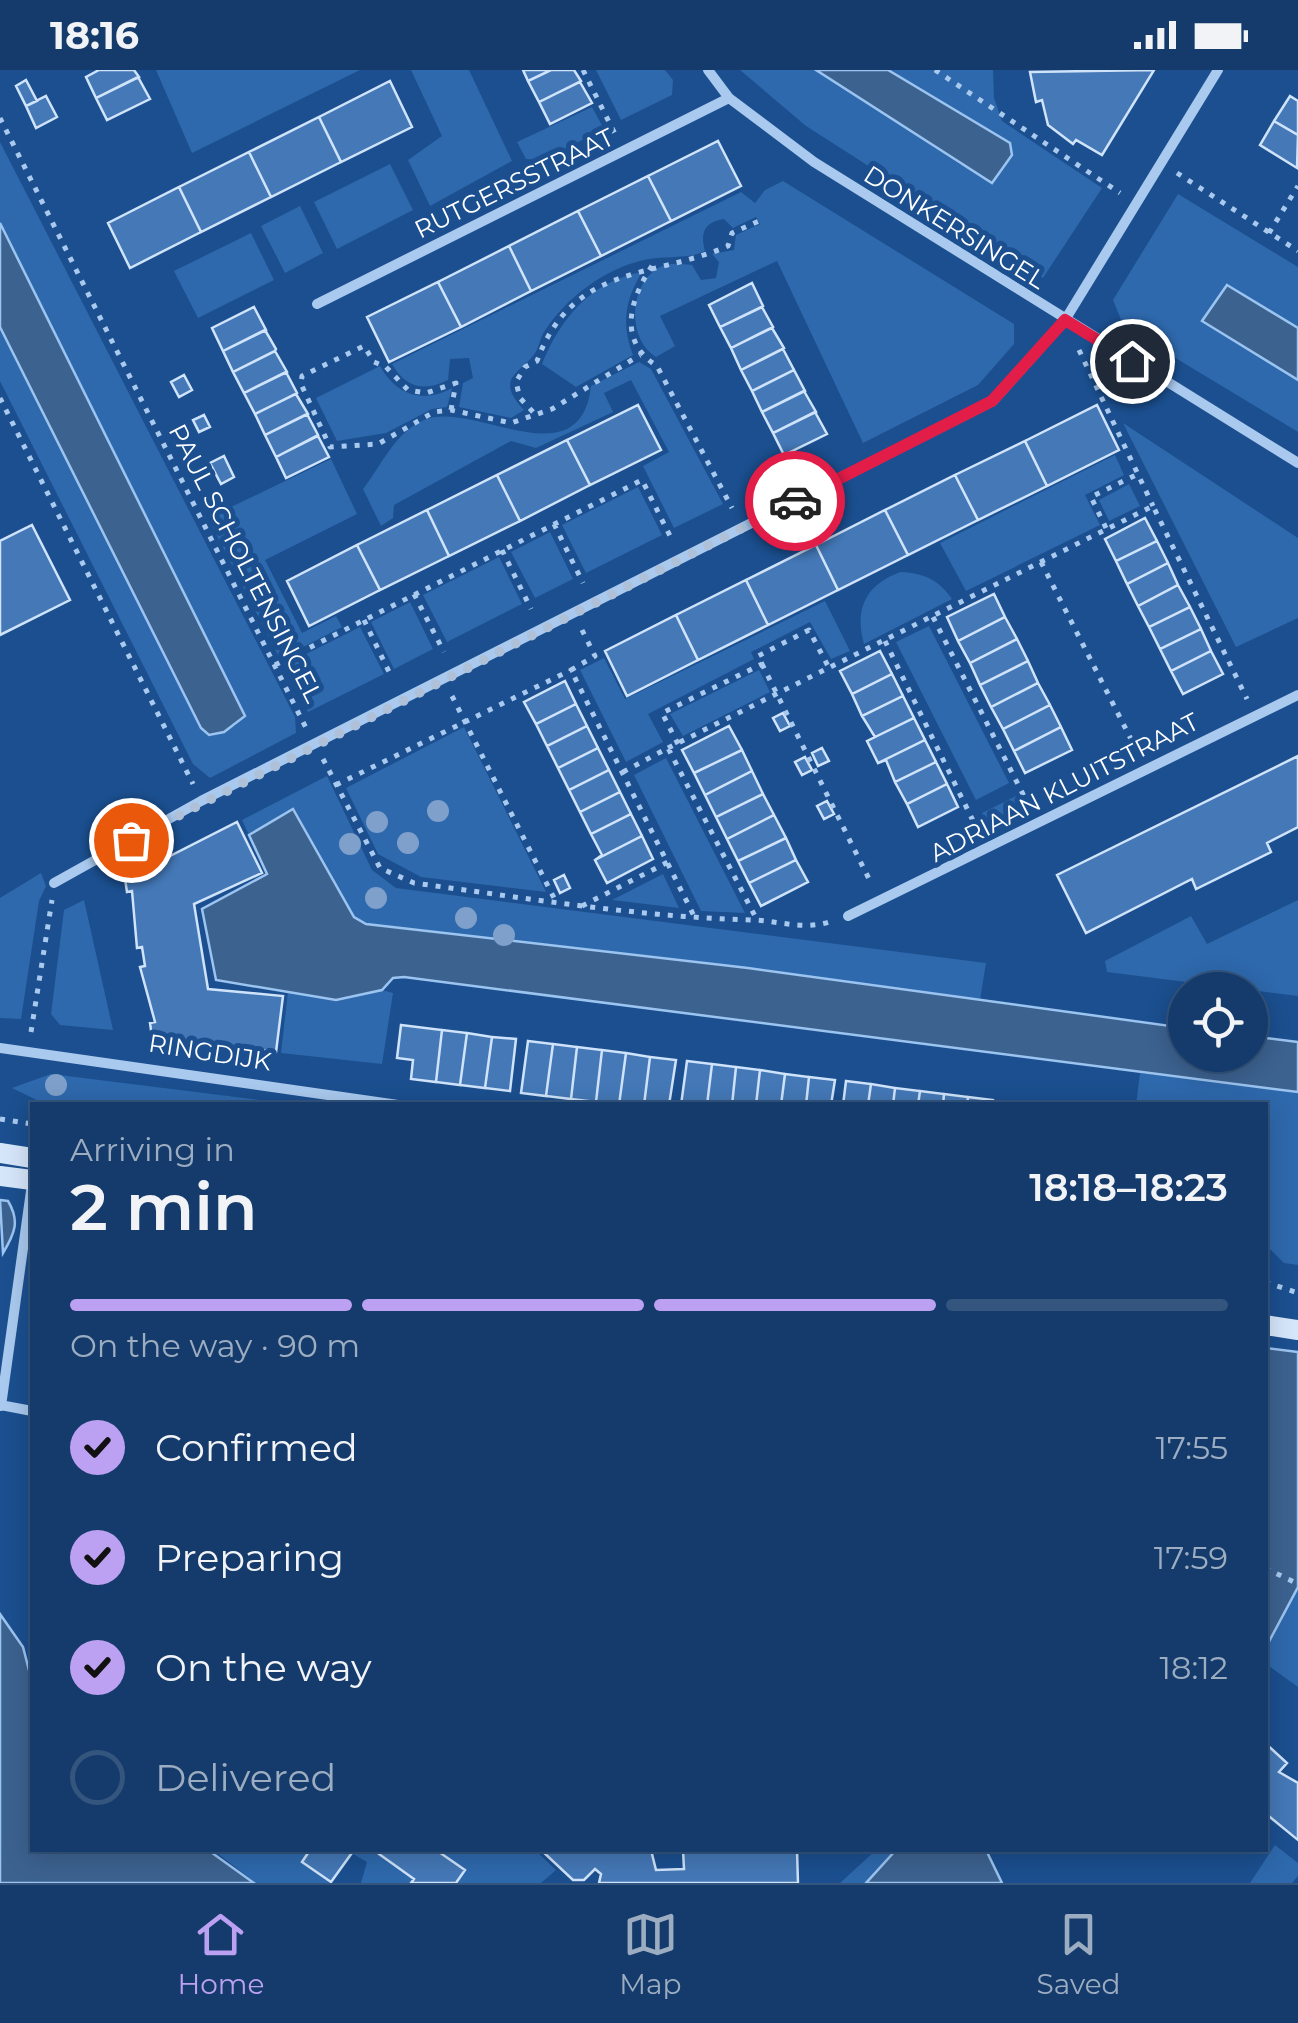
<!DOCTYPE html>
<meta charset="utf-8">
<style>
body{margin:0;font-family:Montserrat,sans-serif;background:#1d4271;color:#f1f3f6;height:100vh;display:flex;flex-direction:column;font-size:38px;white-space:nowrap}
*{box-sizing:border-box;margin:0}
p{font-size:32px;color:#9dadc1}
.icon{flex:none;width:55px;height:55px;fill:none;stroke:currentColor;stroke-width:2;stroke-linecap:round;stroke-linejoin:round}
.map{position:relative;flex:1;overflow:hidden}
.side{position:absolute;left:30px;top:1032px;width:1238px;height:750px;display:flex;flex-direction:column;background:#143b6b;border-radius:0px;box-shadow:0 5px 25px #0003,0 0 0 2px #33557e}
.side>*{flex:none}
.tools{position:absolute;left:1168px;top:902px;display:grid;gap:20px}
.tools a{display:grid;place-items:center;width:100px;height:100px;border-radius:50%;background:#143b6b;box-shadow:0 5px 25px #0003,0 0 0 2px #33557e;font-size:50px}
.pin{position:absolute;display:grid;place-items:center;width:85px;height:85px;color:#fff;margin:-42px;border:5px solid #fff;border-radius:50%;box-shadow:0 2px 10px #0007}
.courier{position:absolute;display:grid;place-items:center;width:100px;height:100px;margin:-50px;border:8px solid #e11d48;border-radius:50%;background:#fff;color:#222;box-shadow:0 2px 12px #0007}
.head em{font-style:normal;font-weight:600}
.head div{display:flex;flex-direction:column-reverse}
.head{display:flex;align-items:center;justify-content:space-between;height:170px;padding:0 40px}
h1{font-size:65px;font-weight:600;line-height:75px}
.bar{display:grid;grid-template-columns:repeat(4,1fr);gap:15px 10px;align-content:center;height:120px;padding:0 40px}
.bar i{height:12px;border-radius:8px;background:#33557e}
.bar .active{background:#bca0f2}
.bar p{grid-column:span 4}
ol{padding:0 40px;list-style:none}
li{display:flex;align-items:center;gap:30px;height:110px}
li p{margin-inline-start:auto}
li .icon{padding:10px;border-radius:50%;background:#bca0f2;color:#111;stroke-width:4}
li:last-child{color:#9dadc1}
li i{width:55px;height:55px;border:5px solid #33557e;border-radius:50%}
.status{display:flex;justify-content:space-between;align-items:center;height:70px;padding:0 50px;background:#143b6b;direction:ltr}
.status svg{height:28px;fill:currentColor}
.tabs{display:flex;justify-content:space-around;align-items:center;height:140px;border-top:2px solid #33557e;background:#143b6b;font-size:28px;color:#9dadc1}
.tabs a{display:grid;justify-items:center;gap:5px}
.tabs .active{color:#bca0f2}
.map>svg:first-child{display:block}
.green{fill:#2e69ad}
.water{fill:#3c6290;stroke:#9cc4f0;stroke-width:2.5}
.building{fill:#4478b7;stroke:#cfe3fa;stroke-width:2.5}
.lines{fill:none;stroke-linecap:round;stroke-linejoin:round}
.path{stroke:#a9c9ee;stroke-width:5;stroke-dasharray:5 8;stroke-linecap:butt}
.street{stroke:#a9c9ee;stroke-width:10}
.secondary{stroke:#d6e6fa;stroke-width:20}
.tree{fill:#7ea0ca}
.done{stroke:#afc1d8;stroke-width:10;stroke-dasharray:0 18}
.route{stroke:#e11d48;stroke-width:12}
.labels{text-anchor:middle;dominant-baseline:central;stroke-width:10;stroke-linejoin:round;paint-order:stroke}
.street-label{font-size:25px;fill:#fff;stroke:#1b4f8f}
</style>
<div class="status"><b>18:16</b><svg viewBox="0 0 49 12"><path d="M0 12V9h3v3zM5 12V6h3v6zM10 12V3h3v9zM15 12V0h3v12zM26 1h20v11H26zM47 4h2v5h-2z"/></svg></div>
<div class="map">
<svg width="1298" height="1813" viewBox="0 0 1298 1813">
<rect width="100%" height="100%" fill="#1b4f8f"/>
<!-- green -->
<path class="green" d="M156 0H360L192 83Z
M411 0H469L512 91 430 136 408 90 442 66Z
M596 0H665L673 10 672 25 621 50Z
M740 0H816L961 95 1010 73 888 0H993L994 28 1002 51 1102 118 1043 208 806 56Z
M592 37 604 59 543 90 526 89 517 72Z
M0 72 295 647 296 663 210 708 193 694 0 311V257L201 658 235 656 244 646 0 153Z
M390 94 413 140 337 179 314 132Z
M783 111 1014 254V274L978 315 863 373 777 191 660 246 675 276 656 287C627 270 628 214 660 197 669 192 682 194 692 195L701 210 716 208 719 192 712 184 734 180 736 165 760 154 756 147 733 158 724 149C704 152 700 163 705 181 687 190 665 185 644 190 604 199 566 228 544 262 540 269 539 277 535 283 522 303 493 307 524 340L511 348 459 337 463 313 473 308 469 288 450 289 448 310C424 322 406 318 392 294L741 122 755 133 765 120Z
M1178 124 1298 197V258L1227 215 1202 251 1298 310V362L1124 257 1113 230Z
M300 136 323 183 285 203 261 156Z
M251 163 274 210 198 248 174 201Z
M642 202C625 230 621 255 633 285L576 317 542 294C560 249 591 211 642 202Z
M639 292 651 299 723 434 674 458 643 396 669 382 631 310 604 323 613 342 536 378 511 371 394 435 393 448 381 456 363 419C382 395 394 363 424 350 472 329 580 412 591 316Z
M380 296C396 325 423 334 452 318L447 337 432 339 386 363 337 371 316 328Z
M1123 353 1298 468V548L1236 577Z
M1115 385 1124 405 1085 425 1100 455 966 521 940 473Z
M331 389 357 444 265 490 302 563 336 546 342 557 280 589 208 448Z
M1129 414 1140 436 1109 451 1099 430Z
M638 417 662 465 586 503 562 455Z
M550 462 573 509 535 528 511 482Z
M499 487 522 534 447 572 423 525Z
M901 502C924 503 939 510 952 529L864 574C854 539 866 514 901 502Z
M825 531 850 581 831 589 810 552 751 582 754 589 648 644 663 672 626 692 580 600 604 588 625 629Z
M410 532 433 579 394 599 371 552Z
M929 556 1009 713 976 730 896 572Z
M360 557 384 604 308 642 284 595Z
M759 600 770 622 683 666 670 644Z
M464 657 546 822 421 807 378 784 346 718Z
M666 688 745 843 701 841 634 705Z
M327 706 372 800 396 818 986 893 980 930 366 854 354 847 343 829 267 753 249 765 242 750Z
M1016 726 1025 744 991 762 982 743Z
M41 803 46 816 39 831 21 949 0 948V828Z
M663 804 679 838 612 830Z
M84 830 113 960 60 955 51 944 64 840Z
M1298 830V926L1107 902 1105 891 1191 846 1207 874Z
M382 920 393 923 382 994 281 983 288 922 336 930Z
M1140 1003 1298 1022V1195L1284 1193 1265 1174V1035H1136Z
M51 1004 300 1035H47L12 1018Z
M1298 1517V1617L1265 1593V1579Z
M1275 1775 1298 1793V1806L1292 1813H1250Z
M213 1780H535L556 1800 541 1813H361L367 1792 353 1784 332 1813H256Z
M876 1780H896L866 1813H840Z"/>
<!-- water -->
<path class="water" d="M816 0H888L1010 73 1012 85 992 113Z
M0 153 245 646 224 662 209 665 201 658 0 257Z
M1227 215 1298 258V310L1202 251Z
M293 739 354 847 366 854 748 898 1185 958V985H1250V966L1298 972V1022L404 907 393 908 382 920 336 930 216 910 202 839 267 804 249 765Z
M0 1130 8 1131C20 1151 15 1163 3 1183Z
M1265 1278 1298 1282V1517L1265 1579Z
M0 1544 23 1577 32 1612V1780H208L254 1813H0Z
M896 1780H986L1002 1813H866Z"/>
<!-- building -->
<path class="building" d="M99 0H134L139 7 96 28 86 7Z
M523 0H551L528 11Z
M551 0H574L581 11 539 32 528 11Z
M1154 0 1102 85 1076 70 1073 74 1048 55 1042 30 1036 32 1030 2Z
M138 7 150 29 107 50 96 28Z
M26 10 37 31 26 36 16 16Z
M390 11 412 57 341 92 319 47Z
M580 12 592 33 550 54 539 32Z
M46 26 57 47 36 58 26 36Z
M1290 26 1298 31V65L1274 51Z
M319 47 341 92 271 127 249 82Z
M1274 51 1298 65 1297 98 1260 75Z
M718 71 741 116 671 151 648 106Z
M249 82 271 127 201 162 179 117Z
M648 106 671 151 601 186 578 141Z
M179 117 201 162 130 198 108 153Z
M578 141 601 186 531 221 509 176Z
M509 176 531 221 461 257 438 212Z
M438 212 461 257 389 292 367 247Z
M752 213 763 236 720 257 709 235Z
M254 237 266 260 223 281 212 258Z
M762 237 773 257 731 278 720 257Z
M772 258 784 278 741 300 731 278Z
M265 260 276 279 275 281 233 302 223 281Z
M783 279 794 300 752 321 741 300Z
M275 281 287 302 244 323 233 302Z
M794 300 805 321 762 342 752 321Z
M286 302 297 323 255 344 244 323Z
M184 305 192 320 179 327 171 312Z
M804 321 816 342 773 363 762 342Z
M296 324 308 344 265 365 255 344Z
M638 335 661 380 590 415 567 370Z
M1097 335 1119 380 1047 416 1025 371Z
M815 342 827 364 784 385 773 363Z
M307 344 318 365 276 387 265 365Z
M204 345 210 357 199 362 193 350Z
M318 366 329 387 286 408 276 387Z
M567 370 590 415 520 451 497 405Z
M1025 371 1047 416 978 450 955 405Z
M224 386 234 407 221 414 210 393Z
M497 405 520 451 449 486 427 440Z
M955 405 978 450 908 485 885 440Z
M427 440 449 486 380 520 357 475Z
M885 440 908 485 838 520 816 475Z
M1145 448 1157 471 1116 491 1105 469Z
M32 455 70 530 0 565V471Z
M1157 471 1168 493 1127 514 1116 491Z
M357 475 380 520 309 556 287 511Z
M816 475 838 520 768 555 746 510Z
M1168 493 1178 515 1138 536 1127 514Z
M746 510 768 555 698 590 676 545Z
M1178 515 1190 537 1149 557 1138 536Z
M994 524 1005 547 958 571 947 547Z
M1190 537 1201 559 1160 579 1149 557Z
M676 545 698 590 627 626 605 581Z
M1005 547 1017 569 970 593 958 571Z
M1201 559 1211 581 1171 601 1160 579Z
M1017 569 1028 591 980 615 970 593Z
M880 581 892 604 852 624 840 601Z
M1211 581 1223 604 1183 624 1171 601Z
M1028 591 1038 613 991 637 980 615Z
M892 604 903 626 862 646 852 624Z
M565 611 576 634 536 654 524 632Z
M1038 613 1050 635 1003 659 991 637Z
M903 626 914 648 867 671 875 667 862 646Z
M576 634 587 656 547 676 536 654Z
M1050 635 1061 657 1014 681 1003 659Z
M783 643 790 656 780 661 773 648Z
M914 648 925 670 878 693 867 671Z
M587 656 598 678 558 698 547 676Z
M729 656 742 680 694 703 682 680Z
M1061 657 1072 680 1025 703 1014 681Z
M925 670 936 692 895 712 886 690 878 693Z
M598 678 609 700 569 720 558 698Z
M822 678 829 691 818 696 812 683Z
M742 680 752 701 705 725 694 703Z
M1298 686V757L1267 773 1271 782 1196 819 1192 809 1086 863 1057 805Z
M805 687 812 700 802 705 795 692Z
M936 692 947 714 907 734 895 712Z
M609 700 620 722 580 742 569 720Z
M752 701 763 724 716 747 705 725Z
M947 714 958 737 918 757 907 734Z
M620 722 631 744 591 764 580 742Z
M763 724 774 745 727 769 716 747Z
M827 731 834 744 824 749 817 736Z
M631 744 642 766 595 790 602 785 591 764Z
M774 745 786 768 738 791 727 769Z
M237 752 262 803 194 834 208 919 283 926 276 982 152 967 150 953 155 952 140 897 145 896 142 877 137 878 132 821 127 822 125 809Z
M642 766 653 789 607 813 595 790Z
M786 768 796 790 749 813 738 791Z
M796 790 808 812 761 836 749 813Z
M564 805 570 818 560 823 554 810Z
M401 955 442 960 436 1012 411 1009 413 990 397 988Z
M442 960 467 963 460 1015 436 1012Z
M467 963 492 967 485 1018 460 1015Z
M492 967 516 969 510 1021 485 1018Z
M528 971 553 974 546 1026 521 1023Z
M553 974 577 977 571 1029 546 1026Z
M577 977 602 980 596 1032 571 1029Z
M602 980 626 983 619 1035 596 1032Z
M626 983 650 987 644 1035H619Z
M650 987 676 990 669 1035H644Z
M687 991 712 994 707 1035H681Z
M712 994 736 997 732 1035H707Z
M736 997 760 1000 756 1035H732Z
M760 1000 785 1004 781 1035H756Z
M785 1004 809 1007 806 1035H781Z
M809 1007 835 1010 831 1035H806Z
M846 1011 871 1014 868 1035H843Z
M871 1014 895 1018 893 1035H868Z
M895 1018 920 1021 918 1035H893Z
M920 1021 944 1024 943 1035H918Z
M944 1024 968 1027 967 1035H943Z
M968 1027 993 1030V1035H967Z
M1265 1673 1287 1693 1279 1702 1298 1713V1770L1265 1743Z
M310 1780H354L331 1812 302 1792Z
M382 1780H436L465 1800 456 1813H411L414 1809 379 1784Z
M541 1780H651L656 1800 684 1799 683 1780H797L798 1813H599L601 1804 595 1799 584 1810H573Z"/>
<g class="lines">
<!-- path -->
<path class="path" d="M583 0 615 64
M935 0 1120 123
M0 48 306 658
M1177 103 1298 181
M1269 163 1298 116
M652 196C630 229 617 271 657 296L732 438
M1079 280 1153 436
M0 328 193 714
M451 340 456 313 426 323 408 320 386 297 374 292 364 276 302 306 301 314 330 377 378 374 434 342 451 340 511 353 552 339 640 285
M533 342 520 328 516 312 525 297 537 291C573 193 652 209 728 176L732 163 759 151
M554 454 583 513
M1106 458 1091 427 1138 404
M502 480 531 539
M1041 492 1137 681
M414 524 444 582
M933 547 1029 736
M364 550 392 608
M582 560 595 586 571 600 696 850
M885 571 978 761
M762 594 872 815
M275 595 642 410 671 468
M452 626 556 832
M678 674 662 643 762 594 758 586 809 560 829 598
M668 678 1153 436 1247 629
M323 689 380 798 414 813C526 828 639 847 753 850 780 851 803 860 829 852
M623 702 668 678 757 850
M336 715 571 600
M582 836 668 792
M31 962 52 830
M0 1049 32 1054
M1265 1212 1298 1223
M1265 1498 1298 1514"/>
<!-- street -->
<path class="street" d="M708 0 729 28 814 92 1298 393
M317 234 729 28
M54 813 201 731 993 331 1065 250 1218 0
M848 846 1298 625
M0 978 398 1035
M0 1335 32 1341
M1 1336 32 1114"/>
<!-- secondary -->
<path class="secondary" d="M0 1083 32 1088
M0 1106 32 1110
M1265 1255 1298 1260"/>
</g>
<!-- trees -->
<g class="tree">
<circle cx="438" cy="741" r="11"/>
<circle cx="377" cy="752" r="11"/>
<circle cx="408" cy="773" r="11"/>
<circle cx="350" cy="774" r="11"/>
<circle cx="376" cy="828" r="11"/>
<circle cx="466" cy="848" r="11"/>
<circle cx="504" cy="865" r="11"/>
<circle cx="56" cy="1015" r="11"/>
</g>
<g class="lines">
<!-- done -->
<path class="done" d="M131 770 795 431"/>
<!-- route -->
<path class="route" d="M795 431 992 331 1065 250 1132 291"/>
</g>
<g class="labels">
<!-- street labels -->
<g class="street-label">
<text transform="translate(514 113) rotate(-26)">RUTGERSSTRAAT</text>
<text transform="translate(955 157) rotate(32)">DONKERSINGEL</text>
<text transform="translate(246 493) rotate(63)">PAUL SCHOLTENSINGEL</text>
<text transform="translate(1064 717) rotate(-27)">ADRIAAN KLUITSTRAAT</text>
<text transform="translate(210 982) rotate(9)">RINGDIJK</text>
</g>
</g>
</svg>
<div class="tools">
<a><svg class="icon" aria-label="locate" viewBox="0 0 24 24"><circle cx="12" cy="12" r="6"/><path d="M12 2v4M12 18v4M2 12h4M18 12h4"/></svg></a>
</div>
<div class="pin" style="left:131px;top:770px;background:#ea580c"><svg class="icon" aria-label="bag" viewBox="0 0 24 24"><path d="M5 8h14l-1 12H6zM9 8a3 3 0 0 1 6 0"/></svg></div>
<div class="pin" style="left:1132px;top:291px;background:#1f2937"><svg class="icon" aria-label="home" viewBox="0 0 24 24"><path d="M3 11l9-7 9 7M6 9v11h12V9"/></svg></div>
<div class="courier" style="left:795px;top:431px"><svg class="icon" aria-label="car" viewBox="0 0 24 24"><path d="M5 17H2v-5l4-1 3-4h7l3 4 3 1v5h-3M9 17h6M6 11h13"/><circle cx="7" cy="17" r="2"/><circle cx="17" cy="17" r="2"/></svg></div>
<section class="side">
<div class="head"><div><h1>2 min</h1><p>Arriving in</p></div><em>18:18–18:23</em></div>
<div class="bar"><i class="active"></i><i class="active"></i><i class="active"></i><i></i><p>On the way · 90 m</p></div>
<ol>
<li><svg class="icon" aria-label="check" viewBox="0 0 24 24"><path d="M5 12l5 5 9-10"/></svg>Confirmed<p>17:55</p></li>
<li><svg class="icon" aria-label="check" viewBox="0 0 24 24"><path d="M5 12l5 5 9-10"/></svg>Preparing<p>17:59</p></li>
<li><svg class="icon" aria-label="check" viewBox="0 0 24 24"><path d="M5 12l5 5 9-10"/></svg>On the way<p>18:12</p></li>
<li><i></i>Delivered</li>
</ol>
</section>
</div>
<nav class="tabs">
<a class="active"><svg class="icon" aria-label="home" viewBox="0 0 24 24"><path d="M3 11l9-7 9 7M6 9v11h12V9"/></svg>Home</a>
<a><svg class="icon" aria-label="map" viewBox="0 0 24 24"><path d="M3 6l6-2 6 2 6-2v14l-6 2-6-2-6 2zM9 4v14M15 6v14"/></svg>Map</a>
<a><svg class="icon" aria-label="saved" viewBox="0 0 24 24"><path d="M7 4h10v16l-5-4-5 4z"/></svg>Saved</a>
</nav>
